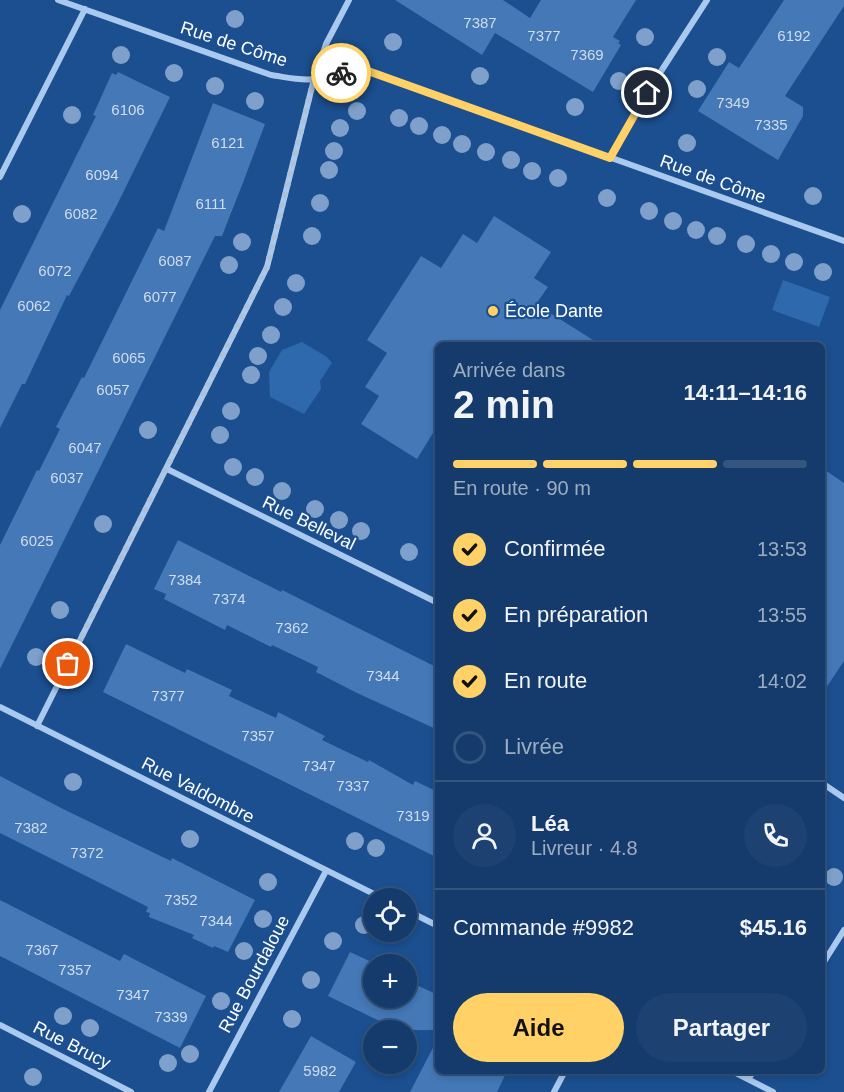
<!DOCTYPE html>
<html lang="fr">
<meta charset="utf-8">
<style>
body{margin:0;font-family:Arial,sans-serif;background:#1d4271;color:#f1f3f6;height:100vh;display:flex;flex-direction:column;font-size:22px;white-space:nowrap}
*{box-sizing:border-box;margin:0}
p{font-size:20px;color:#9dadc1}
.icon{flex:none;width:33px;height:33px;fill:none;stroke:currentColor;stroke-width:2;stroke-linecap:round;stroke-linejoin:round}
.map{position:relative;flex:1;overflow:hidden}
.sheet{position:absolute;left:435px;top:342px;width:390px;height:732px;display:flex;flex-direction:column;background:#143b6b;border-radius:9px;box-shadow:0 3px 9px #0003,0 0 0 2px #33557e}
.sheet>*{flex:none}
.controls{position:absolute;left:363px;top:888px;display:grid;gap:12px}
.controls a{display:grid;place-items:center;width:54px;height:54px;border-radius:50%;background:#143b6b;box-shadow:0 3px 9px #0003,0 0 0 2px #33557e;font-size:30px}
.pin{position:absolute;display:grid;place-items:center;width:51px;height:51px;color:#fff;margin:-26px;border:3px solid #fff;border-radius:50%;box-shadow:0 2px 6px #0007}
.courier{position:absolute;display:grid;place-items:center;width:60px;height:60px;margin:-30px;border:4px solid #ffd166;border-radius:50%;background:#fff;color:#222;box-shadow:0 2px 8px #0007}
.summary em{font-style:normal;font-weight:600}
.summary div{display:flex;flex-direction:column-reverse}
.summary{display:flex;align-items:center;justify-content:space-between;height:102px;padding:0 18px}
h1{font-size:39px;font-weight:600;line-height:45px}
.bar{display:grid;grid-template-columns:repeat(4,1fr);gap:9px 6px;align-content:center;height:72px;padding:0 18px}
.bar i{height:8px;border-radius:4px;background:#33557e}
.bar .active{background:#ffd166}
.bar p{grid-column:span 4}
.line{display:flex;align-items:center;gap:15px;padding:0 18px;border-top:2px solid #33557e}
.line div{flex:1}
.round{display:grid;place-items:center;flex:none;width:63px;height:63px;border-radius:32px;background:#1d4271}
ol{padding:0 18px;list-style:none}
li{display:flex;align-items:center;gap:18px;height:66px}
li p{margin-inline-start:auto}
li .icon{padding:6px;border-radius:50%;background:#ffd166;color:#111;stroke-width:4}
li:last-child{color:#9dadc1}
li i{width:33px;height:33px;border:3px solid #33557e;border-radius:50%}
.primary-button{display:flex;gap:12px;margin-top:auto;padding:12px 18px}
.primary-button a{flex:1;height:69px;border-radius:36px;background:#ffd166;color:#111;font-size:24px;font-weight:600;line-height:69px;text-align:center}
.primary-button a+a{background:#1d4271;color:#f1f3f6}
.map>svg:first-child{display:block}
.green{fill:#2e69ad}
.building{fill:#4478b7}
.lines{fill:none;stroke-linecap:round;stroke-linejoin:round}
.minor{stroke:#a9c9ee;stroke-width:6}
.tree{fill:#7ea0ca}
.done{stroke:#afc1d8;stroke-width:6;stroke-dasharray:0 10.8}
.route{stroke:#ffd166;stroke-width:8}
.poi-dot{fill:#ffd166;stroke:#1b4f8f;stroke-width:2}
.labels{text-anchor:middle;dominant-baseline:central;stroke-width:4.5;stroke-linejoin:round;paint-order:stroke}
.number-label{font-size:15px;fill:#d0dded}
.street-label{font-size:18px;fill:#fff;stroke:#1b4f8f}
.poi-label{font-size:18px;fill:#fff;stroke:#1b4f8f;text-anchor:start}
</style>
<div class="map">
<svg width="844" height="1092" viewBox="0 0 844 1092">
<rect width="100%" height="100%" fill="#1b4f8f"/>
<!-- green -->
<path class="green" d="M783 280 830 297 819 327 772 310Z
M302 342 327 357 332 363 320 381 321 389 304 414 270 397 269 372 282 350Z"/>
<!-- building -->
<path class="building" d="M395 0H503L530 18 541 0H636L613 37 620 41 618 43 621 45 593 92 495 33 482 55Z
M784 0H844V6L785 96 803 107V116L778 160 698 111 729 62 739 68Z
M118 72 170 97 116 207 69 296 67 295 25 384H22L0 428V310L96 116 93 115 112 73 116 75Z
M213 103 265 124 244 180 222 236H215L0 669V545L37 470 39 471 60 429 56 427 82 377 84 378 158 228 164 231Z
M494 216 551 252 534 278 548 287 536 304 601 345H438V425L417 459 361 424 379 396 365 387 387 353 367 340 421 256 441 268 463 234 477 243Z
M822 468 844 483V661L822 694Z
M178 540 281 592 282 590 438 668V730L357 693 316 672 318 667 272 645 271 647 227 625 225 630 164 599 166 594 154 589Z
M126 644 185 673 187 669 232 690 229 696 276 718 278 712 325 736 322 740 368 762 369 760 413 785 415 781 438 792V858L103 692Z
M0 776 63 809 171 861 172 858 255 900 228 952 214 946 213 948 192 938 194 935 149 917 150 913 146 912 148 907 0 833Z
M0 900 120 961 124 954 206 996 180 1048 0 956Z
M350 952 376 964H374V998H406V980L438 995V1030H398L328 996Z
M311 1036 356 1062 339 1092H279Z
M438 1038V1071H507L497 1092H410Z"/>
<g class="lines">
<!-- minor -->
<path class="minor" d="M58 0 271 75C285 77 300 81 315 79 333 77 348 71 368 71L844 241
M610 158 647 93 707 0
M0 177 85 9
M167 469 438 603
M0 707 382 898
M37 726 267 267 314 79 326 44 349 0
M822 783 844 798
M406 910 438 926
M822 965 844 930
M0 1025 131 1092
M732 1071 773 1092
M748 1079 754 1071
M209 1092 326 871
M554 1092 565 1071"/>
</g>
<!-- trees -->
<g class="tree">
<circle cx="235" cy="19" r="9"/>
<circle cx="645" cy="37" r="9"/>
<circle cx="393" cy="42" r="9"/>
<circle cx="121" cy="55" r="9"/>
<circle cx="717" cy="57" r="9"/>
<circle cx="174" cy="73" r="9"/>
<circle cx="480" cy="76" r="9"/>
<circle cx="619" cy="81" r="9"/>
<circle cx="215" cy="86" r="9"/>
<circle cx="697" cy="89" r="9"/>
<circle cx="255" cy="101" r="9"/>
<circle cx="575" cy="107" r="9"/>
<circle cx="357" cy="111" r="9"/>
<circle cx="72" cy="115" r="9"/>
<circle cx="399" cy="118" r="9"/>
<circle cx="419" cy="126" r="9"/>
<circle cx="340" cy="128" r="9"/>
<circle cx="442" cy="135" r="9"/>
<circle cx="687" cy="143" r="9"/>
<circle cx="462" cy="144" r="9"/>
<circle cx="334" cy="151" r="9"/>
<circle cx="486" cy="152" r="9"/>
<circle cx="511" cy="160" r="9"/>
<circle cx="329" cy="170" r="9"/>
<circle cx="532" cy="171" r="9"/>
<circle cx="558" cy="178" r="9"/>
<circle cx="813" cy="196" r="9"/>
<circle cx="607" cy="198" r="9"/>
<circle cx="320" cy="203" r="9"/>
<circle cx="649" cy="211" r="9"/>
<circle cx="22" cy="214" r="9"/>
<circle cx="673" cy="221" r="9"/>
<circle cx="696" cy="230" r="9"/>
<circle cx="312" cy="236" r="9"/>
<circle cx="717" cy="236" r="9"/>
<circle cx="242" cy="242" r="9"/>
<circle cx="746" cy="244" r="9"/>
<circle cx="771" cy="254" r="9"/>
<circle cx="794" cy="262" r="9"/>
<circle cx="229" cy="265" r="9"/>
<circle cx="823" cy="272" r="9"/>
<circle cx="296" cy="283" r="9"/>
<circle cx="283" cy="307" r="9"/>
<circle cx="271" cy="335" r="9"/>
<circle cx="258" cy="356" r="9"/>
<circle cx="251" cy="375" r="9"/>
<circle cx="231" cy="411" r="9"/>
<circle cx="148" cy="430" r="9"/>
<circle cx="220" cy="435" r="9"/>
<circle cx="233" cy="467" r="9"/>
<circle cx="255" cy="477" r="9"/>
<circle cx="282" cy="491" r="9"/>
<circle cx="315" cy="509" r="9"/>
<circle cx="339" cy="520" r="9"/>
<circle cx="103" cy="524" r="9"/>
<circle cx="361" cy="531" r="9"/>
<circle cx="409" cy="552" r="9"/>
<circle cx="60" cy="610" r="9"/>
<circle cx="36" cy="657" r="9"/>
<circle cx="73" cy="782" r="9"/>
<circle cx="190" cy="839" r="9"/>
<circle cx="355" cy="841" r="9"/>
<circle cx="376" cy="848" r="9"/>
<circle cx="834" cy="877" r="9"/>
<circle cx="268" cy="882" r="9"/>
<circle cx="263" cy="919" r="9"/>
<circle cx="364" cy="925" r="9"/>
<circle cx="333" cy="941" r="9"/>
<circle cx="244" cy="951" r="9"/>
<circle cx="311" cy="980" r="9"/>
<circle cx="221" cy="1001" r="9"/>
<circle cx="63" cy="1016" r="9"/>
<circle cx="292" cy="1019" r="9"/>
<circle cx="90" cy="1028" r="9"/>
<circle cx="190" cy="1054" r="9"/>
<circle cx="168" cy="1063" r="9"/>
<circle cx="33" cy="1077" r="9"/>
</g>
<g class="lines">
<!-- done -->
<path class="done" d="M68 664 267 267 314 79 341 73"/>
<!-- route -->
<path class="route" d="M341 73 368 71 610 158 647 93"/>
</g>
<!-- markers -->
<circle class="poi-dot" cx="493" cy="311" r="6"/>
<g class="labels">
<!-- number labels -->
<g class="number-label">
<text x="480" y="22">7387</text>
<text x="544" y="35">7377</text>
<text x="794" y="35">6192</text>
<text x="587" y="54">7369</text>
<text x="733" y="102">7349</text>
<text x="128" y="109">6106</text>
<text x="771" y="124">7335</text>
<text x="228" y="142">6121</text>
<text x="102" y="174">6094</text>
<text x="211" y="203">6111</text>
<text x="81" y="213">6082</text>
<text x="175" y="260">6087</text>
<text x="55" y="270">6072</text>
<text x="160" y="296">6077</text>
<text x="34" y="305">6062</text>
<text x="129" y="357">6065</text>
<text x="113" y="389">6057</text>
<text x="85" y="447">6047</text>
<text x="67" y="477">6037</text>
<text x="37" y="540">6025</text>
<text x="185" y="579">7384</text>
<text x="229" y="598">7374</text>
<text x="292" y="627">7362</text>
<text x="383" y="675">7344</text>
<text x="168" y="695">7377</text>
<text x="258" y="735">7357</text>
<text x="319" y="765">7347</text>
<text x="353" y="785">7337</text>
<text x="413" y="815">7319</text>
<text x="31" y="827">7382</text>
<text x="87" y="852">7372</text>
<text x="181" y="899">7352</text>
<text x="216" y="920">7344</text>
<text x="42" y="949">7367</text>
<text x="75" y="969">7357</text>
<text x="133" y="994">7347</text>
<text x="171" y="1016">7339</text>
<text x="320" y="1070">5982</text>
</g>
<!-- street labels -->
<g class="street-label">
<text transform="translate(234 44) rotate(18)">Rue de Côme</text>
<text transform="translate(713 179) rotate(20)">Rue de Côme</text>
<text transform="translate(309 523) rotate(26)">Rue Belleval</text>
<text transform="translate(198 790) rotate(27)">Rue Valdombre</text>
<text transform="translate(254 974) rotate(-62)">Rue Bourdaloue</text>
<text transform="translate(72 1045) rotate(27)">Rue Brucy</text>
</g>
<!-- poi labels -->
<g class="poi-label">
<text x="505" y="311">École Dante</text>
</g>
</g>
</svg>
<div class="controls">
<a><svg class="icon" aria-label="locate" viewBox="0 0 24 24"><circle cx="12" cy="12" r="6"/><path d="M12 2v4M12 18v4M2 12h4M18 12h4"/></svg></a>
<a>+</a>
<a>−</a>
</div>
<div class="pin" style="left:68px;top:664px;background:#ea580c"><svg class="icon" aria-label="bag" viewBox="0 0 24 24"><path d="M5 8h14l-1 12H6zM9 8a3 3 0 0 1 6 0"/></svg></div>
<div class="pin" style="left:647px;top:93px;background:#1f2937"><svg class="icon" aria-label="home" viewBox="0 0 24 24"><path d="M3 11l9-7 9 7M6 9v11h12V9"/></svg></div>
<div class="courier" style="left:341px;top:73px"><svg class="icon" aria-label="bike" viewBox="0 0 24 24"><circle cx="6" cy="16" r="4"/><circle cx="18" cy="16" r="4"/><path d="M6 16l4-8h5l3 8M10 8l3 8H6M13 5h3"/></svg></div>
<section class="sheet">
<div class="summary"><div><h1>2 min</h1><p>Arrivée dans</p></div><em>14:11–14:16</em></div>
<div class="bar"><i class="active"></i><i class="active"></i><i class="active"></i><i></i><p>En route · 90 m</p></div>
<ol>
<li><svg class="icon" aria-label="check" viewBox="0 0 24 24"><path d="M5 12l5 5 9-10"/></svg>Confirmée<p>13:53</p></li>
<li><svg class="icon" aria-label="check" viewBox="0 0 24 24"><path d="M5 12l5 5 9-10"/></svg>En préparation<p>13:55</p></li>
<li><svg class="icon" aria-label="check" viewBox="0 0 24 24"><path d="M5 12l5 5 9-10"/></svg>En route<p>14:02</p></li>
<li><i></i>Livrée</li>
</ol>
<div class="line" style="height:108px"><a class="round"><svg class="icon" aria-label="person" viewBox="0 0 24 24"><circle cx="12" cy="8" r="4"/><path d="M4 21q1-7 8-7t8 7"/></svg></a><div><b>Léa</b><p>Livreur · 4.8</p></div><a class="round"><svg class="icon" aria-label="phone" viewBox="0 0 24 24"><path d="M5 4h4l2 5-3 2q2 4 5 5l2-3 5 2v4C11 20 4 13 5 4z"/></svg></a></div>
<div class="line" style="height:78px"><div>Commande #9982</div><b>$45.16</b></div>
<div class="primary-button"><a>Aide</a><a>Partager</a></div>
</section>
</div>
